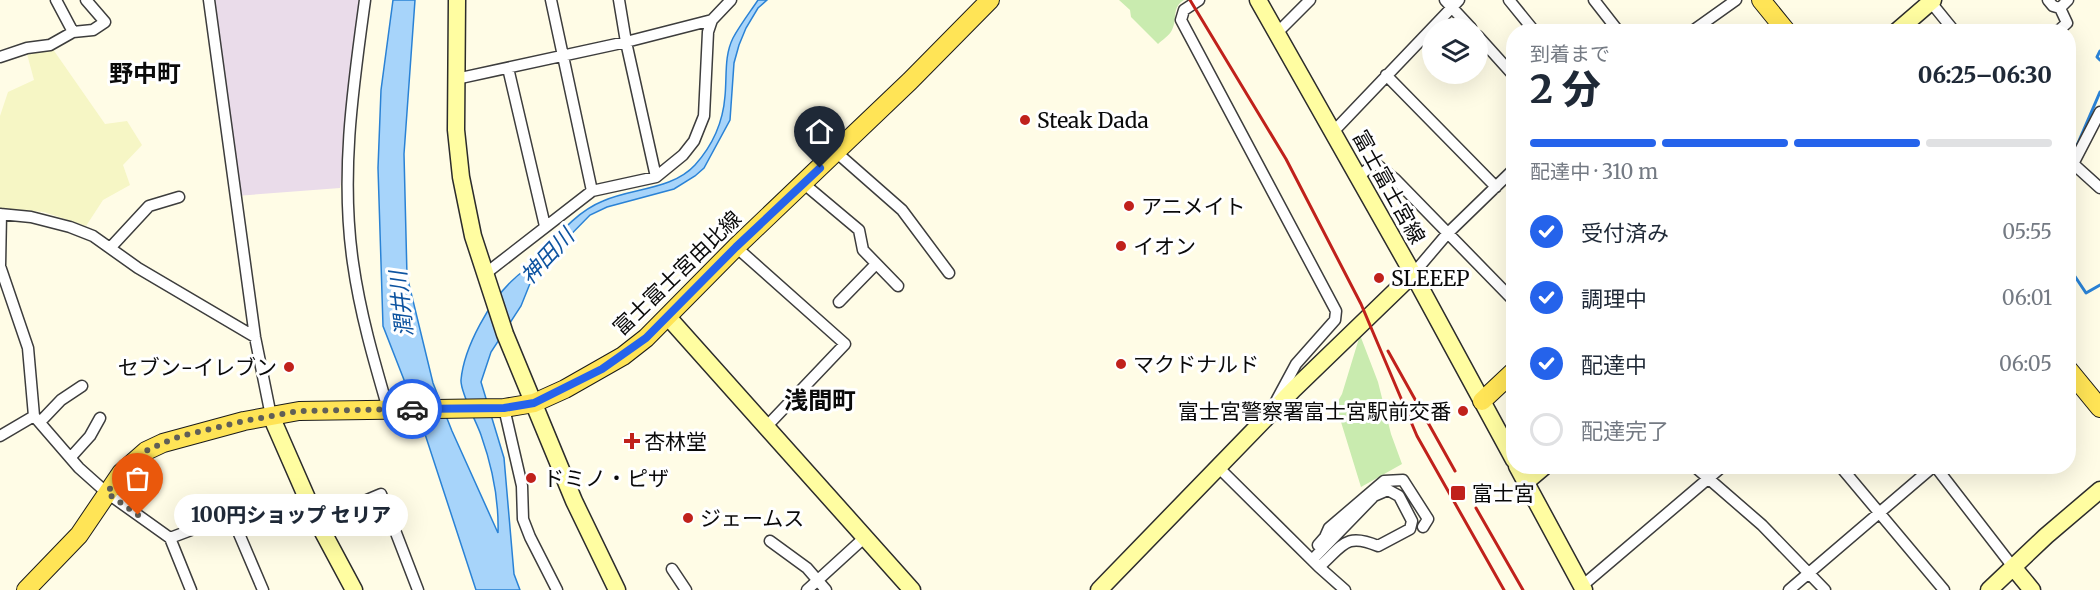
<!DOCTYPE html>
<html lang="ja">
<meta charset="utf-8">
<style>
body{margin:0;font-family:Merriweather,"Noto Sans JP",serif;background:#f2f2f3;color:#1f2937;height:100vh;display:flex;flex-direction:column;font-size:22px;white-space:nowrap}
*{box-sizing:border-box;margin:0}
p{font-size:20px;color:#747a83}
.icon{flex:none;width:33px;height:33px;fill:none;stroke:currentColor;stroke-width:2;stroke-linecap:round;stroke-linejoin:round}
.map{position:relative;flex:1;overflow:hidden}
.drawer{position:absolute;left:1506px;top:24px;width:570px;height:450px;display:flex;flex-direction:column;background:#fff;border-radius:24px;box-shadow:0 6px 24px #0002}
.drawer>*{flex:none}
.tools{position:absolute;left:1422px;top:18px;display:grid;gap:12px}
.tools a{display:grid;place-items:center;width:66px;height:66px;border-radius:50%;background:#fff;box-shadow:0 6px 24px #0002;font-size:30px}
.pin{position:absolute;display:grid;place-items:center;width:51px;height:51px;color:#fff;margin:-62px -26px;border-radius:50% 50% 50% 0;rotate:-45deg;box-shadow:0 0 6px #0007}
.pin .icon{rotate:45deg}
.courier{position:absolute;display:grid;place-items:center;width:60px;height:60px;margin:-30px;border:4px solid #2563eb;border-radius:50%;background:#fff;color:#222;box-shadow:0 2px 8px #0007}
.bubble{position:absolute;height:42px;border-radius:21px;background:#fff;box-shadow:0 6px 24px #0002;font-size:20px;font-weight:800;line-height:42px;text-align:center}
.overview em{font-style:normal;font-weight:800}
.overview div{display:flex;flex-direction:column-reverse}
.overview{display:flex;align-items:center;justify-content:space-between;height:102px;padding:0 24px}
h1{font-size:39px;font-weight:800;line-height:45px}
.bar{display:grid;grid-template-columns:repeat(4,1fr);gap:9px 6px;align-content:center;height:72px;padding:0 24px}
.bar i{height:8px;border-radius:4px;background:#e0e1e3}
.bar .on{background:#2563eb}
.bar p{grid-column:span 4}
ol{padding:0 24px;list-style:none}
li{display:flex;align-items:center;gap:18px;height:66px}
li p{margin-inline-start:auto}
li .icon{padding:6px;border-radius:50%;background:#2563eb;color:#fff;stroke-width:4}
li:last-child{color:#747a83}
li i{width:33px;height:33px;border:3px solid #e0e1e3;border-radius:50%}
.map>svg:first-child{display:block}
.industrial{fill:#eadcea}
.farmland{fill:#f6f6c5}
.green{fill:#c9ebaf}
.water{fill:#a7d4fa;stroke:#2a82d5;stroke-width:1.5}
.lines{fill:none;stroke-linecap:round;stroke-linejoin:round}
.stream{stroke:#2a82d5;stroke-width:3}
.street-casing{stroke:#3d3d3d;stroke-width:13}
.secondary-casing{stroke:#2c2c2c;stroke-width:19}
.primary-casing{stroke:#1b1b1b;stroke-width:20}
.street{stroke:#fff;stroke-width:10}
.secondary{stroke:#fffda1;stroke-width:16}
.primary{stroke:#ffe456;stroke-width:18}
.rail{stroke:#c0211b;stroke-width:3}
.done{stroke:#605f57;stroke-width:6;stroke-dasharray:0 10.8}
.route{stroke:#2563eb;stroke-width:8}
.poi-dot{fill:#c0211b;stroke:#fff;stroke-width:2}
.labels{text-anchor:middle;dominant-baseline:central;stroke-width:6;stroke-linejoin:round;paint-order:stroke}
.poi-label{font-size:21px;fill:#0a0a0a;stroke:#fff;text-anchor:start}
.street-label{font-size:21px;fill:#0a0a0a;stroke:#fff}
.water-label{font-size:22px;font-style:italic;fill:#0e54a0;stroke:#fff}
.quarter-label{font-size:24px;font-weight:bold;fill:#0a0a0a;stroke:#fff}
</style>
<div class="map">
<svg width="2100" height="590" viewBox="0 0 2100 590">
<rect width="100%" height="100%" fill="#fffce6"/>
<!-- industrial -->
<path class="industrial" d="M210 0H365L340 188 236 196Z"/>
<!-- farmland -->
<path class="farmland" d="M50 45 105 124 127 121 142 145 123 165 130 185 103 200 86 226 44 212 0 208V116L8 92 34 80 27 54Z"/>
<!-- green -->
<path class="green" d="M1119 0H1184C1171 8 1178 18 1172 30 1169 36 1162 40 1158 44L1131 17 1130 10Z
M1360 335 1378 382 1391 434 1402 464 1361 487 1341 422 1333 410 1342 394Z"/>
<!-- water -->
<path class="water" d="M393 0H415L404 154 407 276 433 383 452 431 498 533C499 500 492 466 481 435 477 423 460 392 461 380 464 347 490 300 515 278 520 273 527 269 532 264 554 241 573 213 603 201 632 188 672 190 695 165 713 145 723 122 725 96 727 76 724 56 733 38 740 25 750 12 758 0H767L758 8 746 28 739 45 734 63 730 120 704 168 695 176 674 189 607 207 590 215 541 265 533 276 521 306 491 352 481 382 504 458 514 574 520 590H476L424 431 383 326 378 168 381 90Z"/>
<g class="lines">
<!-- stream -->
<path class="stream" d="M2100 51 2097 57 2100 60
M2072 157 2100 92
M2068 266 2086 293 2100 285"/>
<!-- street casing -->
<g class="street-casing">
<path id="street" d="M56 0 73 32 93 30 105 22 86 0
M209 0 255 337 271 416
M365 0C353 87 340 175 353 263 360 313 374 361 388 409
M551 0 592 191
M619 0 626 42 656 177
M1199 0 1184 10 1181 20 1336 311 1335 320 1296 364 1275 403
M1445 0 1471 28
M1509 0 1535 32
M1594 0 1619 32
M1929 0 1955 32
M2048 0 2053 6 2060 8
M1691 32 1736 0
M2057 32 2067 23 2060 8 2068 0
M1277 33 1310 0
M1478 36 1514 76
M0 57 27 48 50 45 73 32
M508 68 545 226
M1386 75 1496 187
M456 79 626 42 712 20
M1333 132 1459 0
M836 152 902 210 949 273
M2069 160 2100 188
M2073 164 2100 112
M1358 177 1375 163 1395 179 1514 301
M803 183 859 230 863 250 898 286
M0 214 31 217 70 227 93 236 138 268 255 337
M1 214 0 266 28 348 34 416 79 468 107 493 170 538 191 590
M111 247 149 206 179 197
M736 247 845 344 767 426
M485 274 592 191 656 177 683 155 694 141 704 116 708 32 712 20 731 0
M1413 274 1447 234 1514 169
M839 302 876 264
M504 408 522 486 523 519 530 537 557 590
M40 422 61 400 82 386
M0 436 34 416
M71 457 90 436 100 418
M1694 466 1762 525 1825 590
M1840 466 1944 590
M1935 466 2013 567
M1219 468 1319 567 1345 590
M317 521 381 494 418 590
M170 538 231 515 263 590
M770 541 807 568 826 590
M1318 545 1325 537 1329 528 1384 481 1403 480 1428 519 1423 527
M1312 560 1374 496 1388 490 1399 496 1412 521 1410 529 1378 546C1345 532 1343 546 1319 567
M672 569 686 590
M1582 586 1723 466
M807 590 864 538
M1789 590 1934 466"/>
</g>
<!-- secondary casing -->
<g class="secondary-casing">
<path id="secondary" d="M457 0 456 130 461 177 473 236 505 334 574 501 617 590
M1258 0 1413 274 1514 460
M1896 32 1933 0
M668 317 912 590
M271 416 317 521 354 590
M1517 466 1584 590
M1526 482 1545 466
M2013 567 2032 590
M1099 590 1294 389 1413 274
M1989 590 2046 536 2100 490"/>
</g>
<!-- primary casing -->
<g class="primary-casing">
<path id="primary" d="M1761 0 1787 32
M2068 369 2100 408
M1482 401 1514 371
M26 590 79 535 121 473 146 451 163 443 244 421 299 411 504 408 534 403 565 389 623 356 646 338 736 247 910 81 990 0"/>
</g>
<!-- street -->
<use href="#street" class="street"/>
<!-- secondary -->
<use href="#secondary" class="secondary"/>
<!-- primary -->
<use href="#primary" class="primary"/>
<!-- rail -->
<path class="rail" d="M1190 0 1286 159 1361 304 1417 436 1504 590
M1388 351 1455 471
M1476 508 1523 590"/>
</g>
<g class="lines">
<!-- done -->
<path class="done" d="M138 515 107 493 121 473 146 451 163 443 181 436 244 421 299 411 412 409"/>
<!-- route -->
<path class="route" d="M412 409 504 408 534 403 602 369 646 338 736 247 820 168"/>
</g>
<!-- markers -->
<g class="poi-dot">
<circle cx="1025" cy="120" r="6"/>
<circle cx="1129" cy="206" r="6"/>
<circle cx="1121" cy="246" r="6"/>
<circle cx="1379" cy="278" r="6"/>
<circle cx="1121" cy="364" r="6"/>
<circle cx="289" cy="367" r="6"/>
<circle cx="1463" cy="411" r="6"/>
<path d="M629 432h6v6h6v6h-6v6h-6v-6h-6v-6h6z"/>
<circle cx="531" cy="478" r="6"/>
<rect x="1450" y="485" width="16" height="16" rx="3"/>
<circle cx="688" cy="518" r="6"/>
</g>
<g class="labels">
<!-- poi labels -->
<g class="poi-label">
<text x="1037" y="120">Steak Dada</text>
<text x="1141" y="206">アニメイト</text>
<text x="1133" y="246">イオン</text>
<text x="1391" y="278">SLEEEP</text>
<text x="1133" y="364">マクドナルド</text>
<text x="277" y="367" text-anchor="end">セブン-イレブン</text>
<text x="1451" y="411" text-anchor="end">富士宮警察署富士宮駅前交番</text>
<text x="644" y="441">杏林堂</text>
<text x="543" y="478">ドミノ・ピザ</text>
<text x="1472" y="493">富士宮</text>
<text x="700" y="518">ジェームス</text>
</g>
<!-- street labels -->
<g class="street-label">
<text transform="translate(1389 187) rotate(61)">富士富士宮線</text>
<text transform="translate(677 273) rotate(-44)">富士富士宮由比線</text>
</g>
<!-- water labels -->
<g class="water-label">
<text transform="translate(547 256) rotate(-47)">神田川</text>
<text transform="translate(401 304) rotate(-96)">潤井川</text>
</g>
<!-- quarter labels -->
<g class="quarter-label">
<text x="145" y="73">野中町</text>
<text x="820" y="400">浅間町</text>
</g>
</g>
</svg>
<div class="tools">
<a><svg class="icon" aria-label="layers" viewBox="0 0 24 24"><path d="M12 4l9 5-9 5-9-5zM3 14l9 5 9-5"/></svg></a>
</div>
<div class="pin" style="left:138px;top:515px;background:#ea580c"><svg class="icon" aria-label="bag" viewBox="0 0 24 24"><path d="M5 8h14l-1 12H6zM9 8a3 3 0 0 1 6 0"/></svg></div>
<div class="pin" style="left:820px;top:168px;background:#1f2937"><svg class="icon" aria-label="home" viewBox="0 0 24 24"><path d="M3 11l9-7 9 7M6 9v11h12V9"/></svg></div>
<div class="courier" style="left:412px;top:409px"><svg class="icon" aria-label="car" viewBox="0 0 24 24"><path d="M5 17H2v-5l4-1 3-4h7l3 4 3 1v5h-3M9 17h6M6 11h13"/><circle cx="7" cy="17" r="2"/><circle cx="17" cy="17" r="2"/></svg></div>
<div class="bubble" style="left:174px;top:494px;width:234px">100円ショップ セリア</div>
<section class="drawer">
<div class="overview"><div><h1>2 分</h1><p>到着まで</p></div><em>06:25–06:30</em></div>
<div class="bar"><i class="on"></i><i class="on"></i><i class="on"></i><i></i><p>配達中 · 310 m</p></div>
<ol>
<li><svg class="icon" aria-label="check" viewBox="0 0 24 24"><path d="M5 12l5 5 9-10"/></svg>受付済み<p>05:55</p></li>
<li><svg class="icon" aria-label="check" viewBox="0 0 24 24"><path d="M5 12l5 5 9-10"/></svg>調理中<p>06:01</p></li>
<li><svg class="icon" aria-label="check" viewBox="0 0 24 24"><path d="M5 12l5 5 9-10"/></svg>配達中<p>06:05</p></li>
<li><i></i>配達完了</li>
</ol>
</section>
</div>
